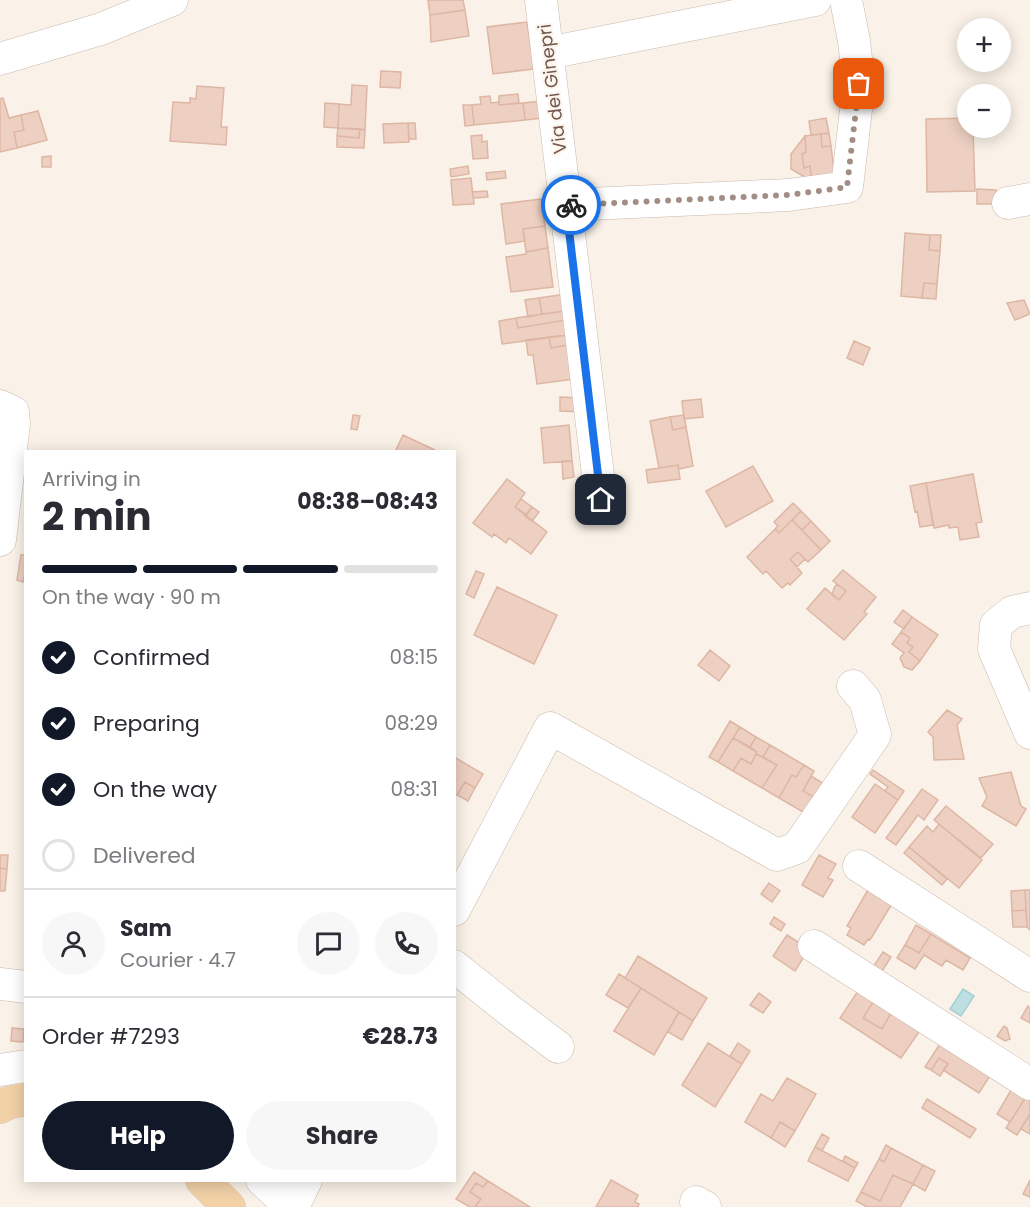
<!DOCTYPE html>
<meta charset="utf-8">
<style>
body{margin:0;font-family:Poppins,sans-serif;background:#f7f7f7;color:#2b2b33;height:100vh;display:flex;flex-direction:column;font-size:22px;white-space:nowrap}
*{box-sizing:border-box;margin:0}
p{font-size:20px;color:#7c7c81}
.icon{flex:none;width:33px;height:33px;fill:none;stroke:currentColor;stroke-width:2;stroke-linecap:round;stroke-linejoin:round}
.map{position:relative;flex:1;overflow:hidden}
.details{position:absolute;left:24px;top:450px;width:432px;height:732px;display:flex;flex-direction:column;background:#fff;border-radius:0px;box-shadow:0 3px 15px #0003}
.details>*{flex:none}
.controls{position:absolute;left:957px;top:18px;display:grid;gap:12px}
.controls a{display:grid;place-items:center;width:54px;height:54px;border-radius:50%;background:#fff;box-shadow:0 3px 15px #0003;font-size:30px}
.pin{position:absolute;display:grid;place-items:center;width:51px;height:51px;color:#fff;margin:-26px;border-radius:12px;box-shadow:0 3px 9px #0006}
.courier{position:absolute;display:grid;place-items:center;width:60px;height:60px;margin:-30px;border:4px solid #1a73e8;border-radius:50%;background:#fff;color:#222;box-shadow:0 2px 8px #0007}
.overview em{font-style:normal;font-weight:700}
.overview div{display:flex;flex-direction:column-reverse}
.overview{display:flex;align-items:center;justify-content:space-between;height:102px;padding:0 18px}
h1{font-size:39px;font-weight:700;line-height:45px}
.bar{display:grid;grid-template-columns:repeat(4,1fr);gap:9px 6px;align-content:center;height:72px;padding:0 18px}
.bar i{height:8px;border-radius:4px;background:#e1e1e2}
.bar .current{background:#111827}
.bar p{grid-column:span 4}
.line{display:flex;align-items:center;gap:15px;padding:0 18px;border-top:2px solid #e1e1e2}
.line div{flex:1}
.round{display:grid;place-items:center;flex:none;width:63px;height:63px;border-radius:32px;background:#f7f7f7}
ol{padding:0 18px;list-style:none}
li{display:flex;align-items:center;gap:18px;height:66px}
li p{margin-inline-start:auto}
li .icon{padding:6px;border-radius:50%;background:#111827;color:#fff;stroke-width:4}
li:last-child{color:#7c7c81}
li i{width:33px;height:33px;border:3px solid #e1e1e2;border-radius:50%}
.cta{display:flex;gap:12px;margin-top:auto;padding:12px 18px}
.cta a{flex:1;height:69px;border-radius:36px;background:#111827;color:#fff;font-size:24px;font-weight:700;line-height:69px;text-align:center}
.cta a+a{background:#f7f7f7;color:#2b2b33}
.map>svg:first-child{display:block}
.water{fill:#bedfe2;stroke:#a5cfd3;stroke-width:1.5}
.building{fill:#edd0c2;stroke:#deb6a4;stroke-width:1.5}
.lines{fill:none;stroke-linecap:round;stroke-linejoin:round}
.minor-casing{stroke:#cbb9af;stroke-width:33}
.major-casing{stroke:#d8d0cd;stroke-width:34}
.minor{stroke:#fff;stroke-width:32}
.major{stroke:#f2d1a7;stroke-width:33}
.done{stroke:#a28e84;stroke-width:6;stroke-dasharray:0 10.8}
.route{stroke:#1a73e8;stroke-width:8}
.labels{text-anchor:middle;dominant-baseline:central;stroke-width:4.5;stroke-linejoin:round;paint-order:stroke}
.street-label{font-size:18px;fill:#72584e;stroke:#fdf6ee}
</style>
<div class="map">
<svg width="1030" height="1207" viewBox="0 0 1030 1207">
<rect width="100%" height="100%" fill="#faf2e8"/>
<!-- water -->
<path class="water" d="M963 989 974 996 961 1016 950 1009Z"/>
<!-- building -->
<path class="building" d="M428 0H463L465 10 430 15Z
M465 10 469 36 431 42 430 15Z
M527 22 531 50H535L541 68 493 74 487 27Z
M381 71 401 72 400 88 380 87Z
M352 85 367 86 365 130 338 128 339 104 351 105Z
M197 86 224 88 221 127H227L226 145 170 141 173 102 190 103V98L196 99Z
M518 94 519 103 499 105V96Z
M490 96 491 103 499 102V105L523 103 525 120 474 125 472 105 481 104 480 97Z
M3 98 9 118 21 115 24 130 14 132 17 148 0 152V99Z
M541 101 543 118 525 120 523 103Z
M325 103 339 104 338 128 324 127Z
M463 105H472L474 125 465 126Z
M38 111 47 140 17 148 14 132 24 130 21 115Z
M826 118 829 133 811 135 809 121Z
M968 118V128H973L975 191 927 192 926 119Z
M408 123 409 142 384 143 383 124Z
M408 123H415L416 139H409Z
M338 128 360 129 359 138 337 136Z
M360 129 365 130 364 148 337 147V136L359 138Z
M829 133 831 146 822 147 821 134Z
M821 134 822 147 831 146 835 178 812 181 810 166 804 168 802 154 806 152 805 136Z
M482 135V142L487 141 488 158 473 159 471 136Z
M805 136 806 152 802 154 804 168 810 166 812 181 791 169V154Z
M51 156V167H42V157Z
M468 166 469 174 451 177 450 169Z
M505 171 506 178 487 180 486 173Z
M471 178 474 204 453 205 451 180Z
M977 189 996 190V204H977Z
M487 191 488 197 474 198 472 192Z
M541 199 545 226 523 229 525 241 506 244 501 204Z
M545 226 548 248 526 252 523 229Z
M905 233 930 235 929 250 940 251 937 284 924 283 922 298 901 296Z
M930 235H941L940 251 929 250Z
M548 248 553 287 511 292 506 257 526 254V252Z
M924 283 937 284 936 299 922 298Z
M573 293 575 310 542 314 539 298Z
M539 298 542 314 528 317 525 300Z
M1024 300 1030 314 1015 320 1007 303Z
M564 311 566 320 518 328 516 318Z
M516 318 518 328 566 320 568 335 502 344 499 321Z
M568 335 569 345 551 348 549 337Z
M549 337 551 348 569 345 574 379 537 384 533 355H528L526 340Z
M854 341 870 348 863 365 847 358Z
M560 397 582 398V412L560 411Z
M701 399 703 417 684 419 682 401Z
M353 415 360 416 357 430 351 429Z
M684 415 686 427 673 430 670 417Z
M670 417 673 430 686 427 693 466 679 469 678 465 659 468 650 421Z
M569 425 572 461 544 463 541 428Z
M403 435 439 452H395Z
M562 461H572L574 477 563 479Z
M678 465 680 479 648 483 646 470Z
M753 466 773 501 726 527 706 491Z
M973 474 982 522 976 523 979 537 960 540 958 527 949 528V525L934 528 926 483Z
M507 479 525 493 515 507 547 532 531 554 509 538 506 543 494 534 492 537 473 523Z
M926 483 933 525 920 527 917 511 915 512 910 486Z
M521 499 532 507 527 515 515 507Z
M793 503 801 511 779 533 775 529 778 526 774 522Z
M532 507 539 512 532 521 525 516Z
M801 511 811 521 802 530 792 520Z
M792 520 821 550 808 562 798 552 790 559 802 573 790 585 788 583 782 588 766 571 763 574 747 557 775 529 779 533Z
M811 521 830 541 821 550 802 530Z
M798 552 805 559 797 567 790 559Z
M21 555H26V569L23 582 17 580Z
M843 570 876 597 864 612 867 614 844 640 807 609 825 588 839 600 846 591 833 581Z
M476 571 484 574 474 598 466 594Z
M837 584 846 591 839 600 832 595 834 588Z
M497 587 557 615 534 664 474 635Z
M903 610 912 617 904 629 894 622Z
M912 617 938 635 920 661 909 652 913 647 907 643 910 638 901 632Z
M901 632 910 638 907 643 913 647 909 652 920 661 912 670 904 667 900 658 904 653 892 644Z
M710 650 730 666 719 681 698 665Z
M947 710 962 719 957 725 964 759 934 760 933 737 928 732Z
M730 721 740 727 718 762 709 757Z
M740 727 756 737 750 747 733 738Z
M756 737 770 745 763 757 756 754 757 752 750 747Z
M733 738 757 752 751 764 741 758 733 771 718 762Z
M770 745 804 765 796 777 792 775 779 798 762 788 777 765 763 757Z
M756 754 777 765 762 788 733 771 741 758 751 764Z
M454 757 483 774 475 788 465 782 457 795 454 794Z
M804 765 814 771 803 791 817 799 808 815 779 798 792 775 796 777Z
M873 770 904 791 898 800 885 791 888 787 870 774Z
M1011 772 1021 806 1026 809 1016 826 982 806 987 797 979 778Z
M811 776 826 785 817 799 803 791Z
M465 782 475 788 468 801 457 795Z
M875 784 898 800 875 833 852 817Z
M922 789 938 800 924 820 918 815 896 845 886 838Z
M946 806 993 844 981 858 934 820Z
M939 824 982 860 959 888 909 847 927 826 933 832Z
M909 847 947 879 942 885 904 853Z
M0 855H8L7 869 0 868Z
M819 855 836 864 828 878 833 880 823 897 802 885Z
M0 868 7 869 5 891H0Z
M769 883 780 891 772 902 761 894Z
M869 888 893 902 870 940 868 939 864 945 847 935 851 928 847 926Z
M1025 890 1026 910 1012 911 1011 891Z
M1025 890H1030V930L1027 927Z
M1026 910 1027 927H1013L1012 911Z
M774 917 785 924 781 931 770 924Z
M916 925 931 934 919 953 905 945Z
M931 934 970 958 963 970 946 960 942 966 924 955 915 969 897 958 905 945 919 953Z
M787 935 809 949 795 971 773 956Z
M883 952 891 957 881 973 873 967Z
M638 956 707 998 693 1021 625 978Z
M619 974 641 988 628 1008 606 995Z
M641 988 679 1012 654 1055 614 1031Z
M858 991 873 1002 863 1018 882 1029 891 1013 919 1032 901 1058 840 1018Z
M759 993 771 1002 763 1013 750 1005Z
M873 1002 891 1013 882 1029 863 1018Z
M1028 1006 1030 1008V1023L1021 1018Z
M679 1012 693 1021 682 1040 668 1032Z
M1004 1026 1007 1028 1010 1039 1005 1041 997 1036Z
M12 1028 24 1029 23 1042 11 1041Z
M943 1039 993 1071 979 1093 943 1070 948 1064 939 1058 931 1070 925 1067Z
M708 1043 742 1064 715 1107 682 1085Z
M738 1043 750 1051 742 1064 730 1056Z
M939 1058 948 1064 940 1076 931 1070Z
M787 1078 816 1094 795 1131 780 1122 771 1138 745 1122 761 1094 773 1101Z
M1014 1085 1028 1094 1010 1122 997 1114Z
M1028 1094 1030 1096V1114L1017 1135 1006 1128Z
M927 1099 976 1129 970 1138 922 1108Z
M1030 1114V1134L1021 1129Z
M780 1122 795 1131 785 1147 771 1138Z
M822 1134 829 1138 822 1151 815 1147Z
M886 1145 891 1148 884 1162 879 1159Z
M815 1147 855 1168 848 1181 808 1161Z
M891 1148 923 1165 913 1184 893 1175 880 1201 861 1192 879 1159 884 1162Z
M845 1156 858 1163 855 1168 843 1161Z
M923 1165 935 1171 925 1191 913 1184Z
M474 1172 488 1181 483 1187 476 1183 470 1192 481 1199 475 1207H470L456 1199Z
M893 1175 913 1184 900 1207H867L856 1201 861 1192 880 1201Z
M611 1180 638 1195 635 1202 639 1204 638 1207H596Z
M1030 1180V1197L1023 1194Z
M488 1181 530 1207H475L481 1199 470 1192 476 1183 483 1187Z"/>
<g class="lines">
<!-- minor casing -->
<g class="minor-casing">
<path id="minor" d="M541 0 601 500
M548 53 815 0
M0 59 101 29 172 0
M1008 203 1030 199
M566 205 789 195 847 187 859 84 854 41 846 0
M0 406 13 412 14 423 0 540
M1030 608 1012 612 996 625 994 649 1030 733
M859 866 1030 976
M454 910 550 728 777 855 797 848 875 735 865 700 853 686
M814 946 1030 1084
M454 966 509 1010 558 1047
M0 984 26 987
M0 1070 26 1066
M262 1180 291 1207
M696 1202 705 1207
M293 1207 306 1180"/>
</g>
<!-- major casing -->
<g class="major-casing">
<path id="major" d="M0 1107 8 1103 26 1099
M202 1180 229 1207"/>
</g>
<!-- minor -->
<use href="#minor" class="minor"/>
<!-- major -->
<use href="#major" class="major"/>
</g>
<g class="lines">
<!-- done -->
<path class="done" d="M571 205 789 195 847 187 859 84"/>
<!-- route -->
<path class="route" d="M571 205H566L601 500"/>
</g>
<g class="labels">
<!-- street labels -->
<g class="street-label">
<text transform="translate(552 89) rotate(-97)">Via dei Ginepri</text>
</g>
</g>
</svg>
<div class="controls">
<a>+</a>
<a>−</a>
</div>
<div class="pin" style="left:859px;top:84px;background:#ea580c"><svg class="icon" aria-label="bag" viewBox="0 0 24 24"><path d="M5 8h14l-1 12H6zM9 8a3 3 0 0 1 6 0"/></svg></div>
<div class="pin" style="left:601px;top:500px;background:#1f2937"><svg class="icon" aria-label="home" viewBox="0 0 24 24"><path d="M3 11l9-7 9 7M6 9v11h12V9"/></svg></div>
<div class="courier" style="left:571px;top:205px"><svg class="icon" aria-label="bike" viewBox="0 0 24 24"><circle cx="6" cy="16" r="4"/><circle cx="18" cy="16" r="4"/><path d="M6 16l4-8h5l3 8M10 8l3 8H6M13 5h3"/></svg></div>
<section class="details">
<div class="overview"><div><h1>2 min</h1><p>Arriving in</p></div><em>08:38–08:43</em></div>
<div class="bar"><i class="current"></i><i class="current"></i><i class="current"></i><i></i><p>On the way · 90 m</p></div>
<ol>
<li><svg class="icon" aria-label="check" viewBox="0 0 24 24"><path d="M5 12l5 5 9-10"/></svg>Confirmed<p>08:15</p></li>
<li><svg class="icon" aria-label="check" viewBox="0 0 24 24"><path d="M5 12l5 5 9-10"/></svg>Preparing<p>08:29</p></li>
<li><svg class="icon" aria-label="check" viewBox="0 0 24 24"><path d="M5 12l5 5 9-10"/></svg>On the way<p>08:31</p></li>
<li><i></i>Delivered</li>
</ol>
<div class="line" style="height:108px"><a class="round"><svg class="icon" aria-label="person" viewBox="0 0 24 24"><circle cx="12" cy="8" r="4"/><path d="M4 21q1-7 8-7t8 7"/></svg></a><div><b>Sam</b><p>Courier · 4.7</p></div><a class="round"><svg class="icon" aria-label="chat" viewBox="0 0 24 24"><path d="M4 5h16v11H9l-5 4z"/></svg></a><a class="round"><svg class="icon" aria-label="phone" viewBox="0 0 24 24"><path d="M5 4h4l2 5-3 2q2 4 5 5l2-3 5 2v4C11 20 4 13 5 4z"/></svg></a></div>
<div class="line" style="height:78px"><div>Order #7293</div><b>€28.73</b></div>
<div class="cta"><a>Help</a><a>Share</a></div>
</section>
</div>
